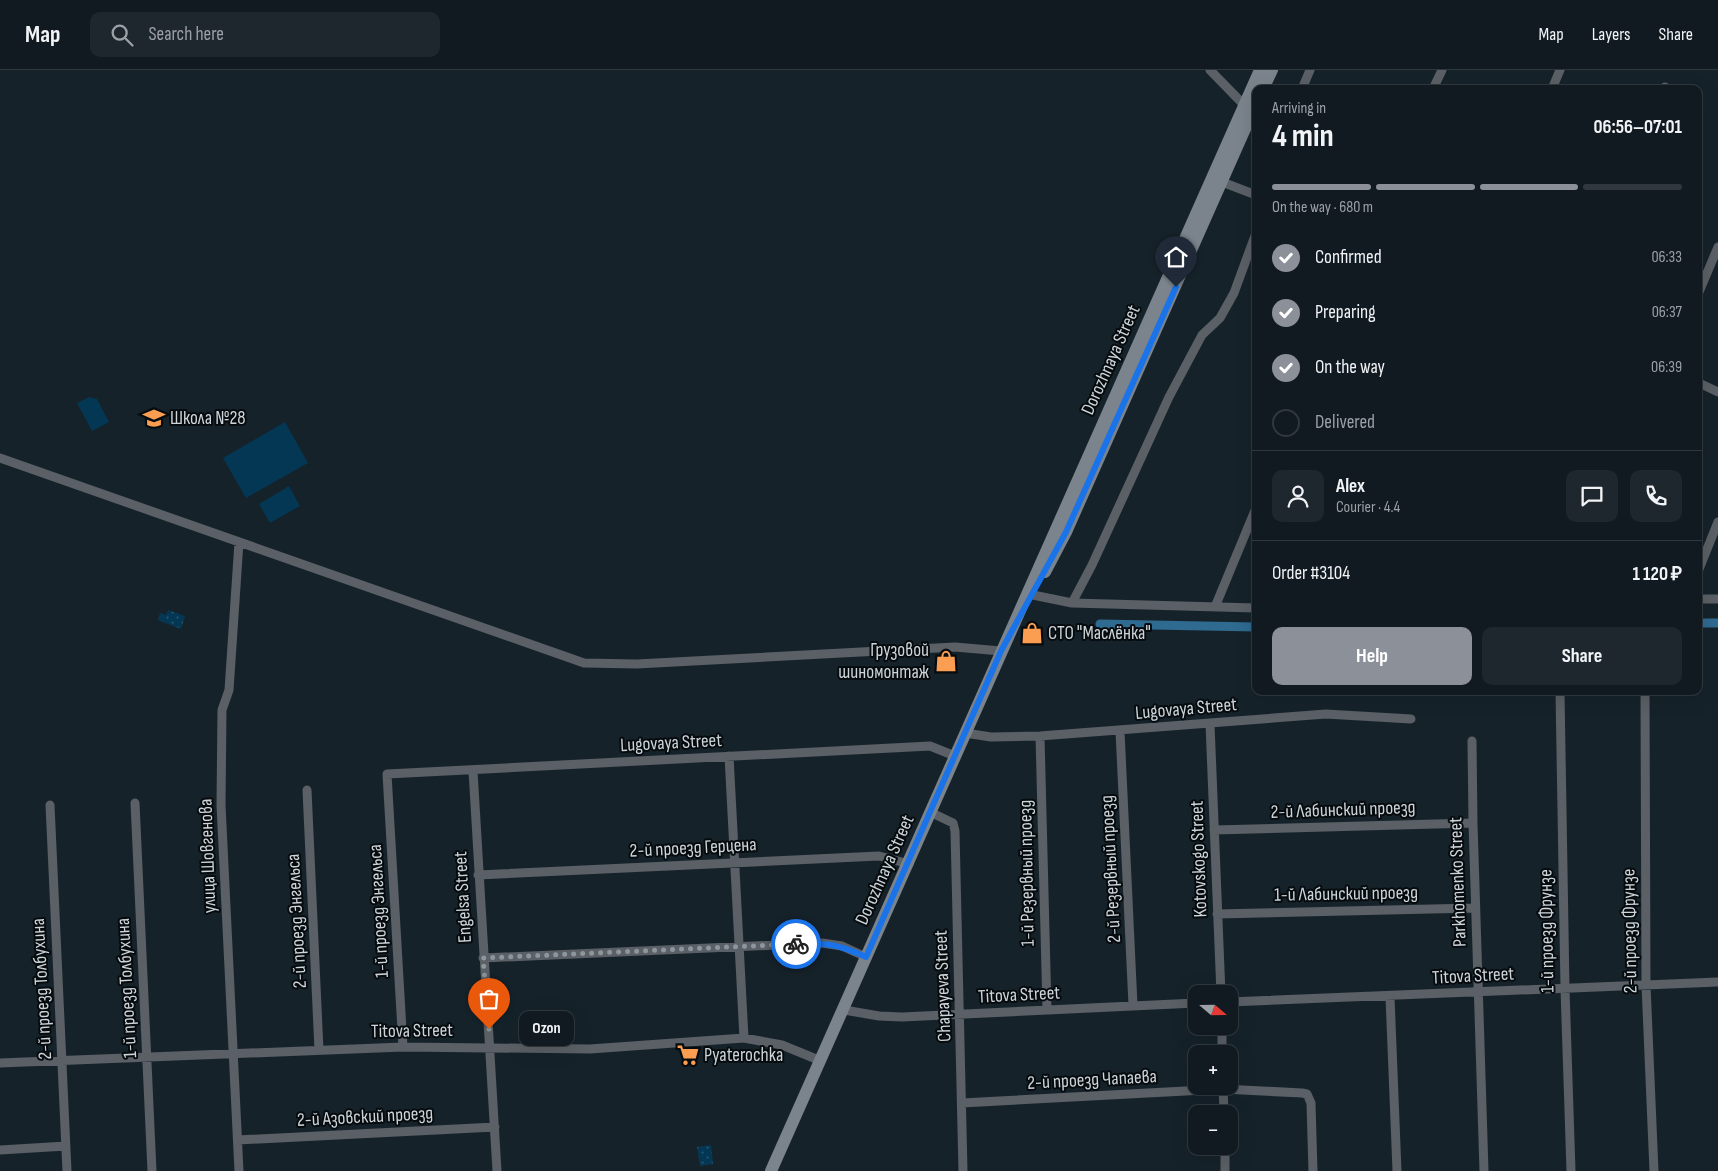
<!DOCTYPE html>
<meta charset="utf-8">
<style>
body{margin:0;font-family:"Sofia Sans Condensed",sans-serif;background:#1e272d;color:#f1f3f6;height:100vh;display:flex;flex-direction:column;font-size:19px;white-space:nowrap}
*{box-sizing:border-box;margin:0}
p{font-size:16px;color:#9ca1a5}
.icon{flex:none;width:28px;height:28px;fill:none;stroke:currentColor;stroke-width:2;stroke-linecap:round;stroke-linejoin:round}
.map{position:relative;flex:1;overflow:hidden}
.sheet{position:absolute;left:1252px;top:15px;width:450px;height:610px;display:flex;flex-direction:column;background:#101a20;border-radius:10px;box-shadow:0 5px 20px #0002,0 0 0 1px #30383e}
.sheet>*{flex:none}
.needle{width:32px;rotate:110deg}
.buttons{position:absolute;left:1188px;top:915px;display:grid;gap:10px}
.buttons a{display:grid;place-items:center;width:50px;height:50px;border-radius:10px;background:#101a20;box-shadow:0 5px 20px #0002,0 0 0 1px #30383e;font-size:25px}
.pin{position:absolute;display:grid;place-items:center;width:42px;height:42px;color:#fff;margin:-51px -21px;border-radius:50% 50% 50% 0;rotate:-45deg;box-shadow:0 0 5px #0007}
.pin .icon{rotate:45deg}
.courier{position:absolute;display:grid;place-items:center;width:50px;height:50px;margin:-25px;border:4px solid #1a73e8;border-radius:50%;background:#fff;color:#222;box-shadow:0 1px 6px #0007}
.bubble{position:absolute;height:35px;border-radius:10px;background:#101a20;box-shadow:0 5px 20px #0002,0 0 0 1px #30383e;font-size:16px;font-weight:700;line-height:35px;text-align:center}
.headline em{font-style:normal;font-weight:700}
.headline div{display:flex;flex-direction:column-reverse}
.headline{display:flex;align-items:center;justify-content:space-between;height:85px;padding:0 20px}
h1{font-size:32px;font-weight:700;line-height:38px}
.bar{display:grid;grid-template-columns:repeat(4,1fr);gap:8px 5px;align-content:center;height:60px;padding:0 20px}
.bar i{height:6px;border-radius:4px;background:#30383e}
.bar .selected{background:#8c9099}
.bar p{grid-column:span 4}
.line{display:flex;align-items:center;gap:12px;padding:0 20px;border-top:1px solid #30383e}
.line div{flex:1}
.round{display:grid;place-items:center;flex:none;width:52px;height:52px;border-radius:10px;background:#1e272d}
ol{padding:0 20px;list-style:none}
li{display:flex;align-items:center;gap:15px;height:55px}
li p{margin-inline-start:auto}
li .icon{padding:5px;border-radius:50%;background:#8c9099;color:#fff;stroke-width:4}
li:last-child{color:#9ca1a5}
li i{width:28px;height:28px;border:2px solid #30383e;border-radius:50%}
.cta{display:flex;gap:10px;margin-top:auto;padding:10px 20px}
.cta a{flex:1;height:58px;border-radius:10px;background:#8c9099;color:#fff;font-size:20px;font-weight:700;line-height:58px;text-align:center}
.cta a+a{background:#1e272d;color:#f1f3f6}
header{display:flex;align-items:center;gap:30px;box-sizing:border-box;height:70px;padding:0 25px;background:#101a20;border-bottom:1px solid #30383e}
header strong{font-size:24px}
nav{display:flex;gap:28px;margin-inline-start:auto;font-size:18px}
.search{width:350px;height:45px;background:#1e272d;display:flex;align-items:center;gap:12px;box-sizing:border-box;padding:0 18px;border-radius:10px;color:#9ca1a5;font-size:19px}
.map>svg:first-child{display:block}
.grass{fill:#043754}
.park{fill:url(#park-dots)}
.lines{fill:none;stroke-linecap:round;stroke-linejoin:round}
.canal{stroke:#2f6a91;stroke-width:9}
.street{stroke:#5a6065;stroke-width:9}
.secondary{stroke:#7b848c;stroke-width:12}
.done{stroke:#8d969c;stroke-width:5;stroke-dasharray:0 9}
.route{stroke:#1a73e8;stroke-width:6}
.labels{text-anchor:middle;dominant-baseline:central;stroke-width:4;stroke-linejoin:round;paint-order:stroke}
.street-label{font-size:19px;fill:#cdd4da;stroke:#060b0e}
.poi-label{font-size:19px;fill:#cdd4da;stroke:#060b0e;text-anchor:start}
</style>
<header>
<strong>Map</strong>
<div class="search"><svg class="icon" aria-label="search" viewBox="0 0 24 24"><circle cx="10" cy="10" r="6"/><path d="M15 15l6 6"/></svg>Search here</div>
<nav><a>Map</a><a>Layers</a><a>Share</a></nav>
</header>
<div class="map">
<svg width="1718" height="1101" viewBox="0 0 1718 1101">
<defs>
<pattern id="park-dots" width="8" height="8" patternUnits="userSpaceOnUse" patternTransform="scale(1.25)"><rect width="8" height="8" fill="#043754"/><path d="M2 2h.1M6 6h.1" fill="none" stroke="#27536c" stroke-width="1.8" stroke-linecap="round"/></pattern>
</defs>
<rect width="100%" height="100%" fill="#16222a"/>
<!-- grass -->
<path class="grass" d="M89 327 97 329 109 352 92 361 77 333Z
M285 352 308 393 246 428 223 388Z
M289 416 300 436 270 453 259 434Z"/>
<!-- park -->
<path class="park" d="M168 540 185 546 181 559 158 550 160 543 166 545Z
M711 1075 713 1094 700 1096 697 1077Z"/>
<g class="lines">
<!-- canal -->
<path class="canal" d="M1699 553H1718
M1100 554 1256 557"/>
<!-- street -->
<path class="street" d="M1210 0 1248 39
M1302 19 1310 0
M1433 19 1442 0
M1552 19 1560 0
M1665 19V17
M1222 112 1256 125
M1699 222 1718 177
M1699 313 1718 322
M0 388 584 593 637 594 955 577 1001 581
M1699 499 1718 452
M1033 525 1072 533 1256 538
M1699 529H1718
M1072 533 1092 495 1169 327 1202 265 1220 248 1234 223 1256 163
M1215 537 1256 438
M1560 621 1565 919 1571 1101
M1645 621 1646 915 1654 1101
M1210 654 1221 924
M1120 661 1133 935
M965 663 991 667 1040 666 1326 644 1411 649
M1040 666 1047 940
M1472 671 1473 753 1484 1101
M729 686 744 968
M473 701 497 1101
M307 720 319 980
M135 733 152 1101
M50 735 67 1101
M932 743 953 753 955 761 963 1101
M1214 760 1473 753
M478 805 879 786 909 794
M1217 844 1475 838
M483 888 822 873 842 876 866 887
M1390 927 1397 1101
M1229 932 1718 912
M844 940 879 946 902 947 1196 933
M1222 956V984
M403 977 387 704 930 676 955 686
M0 993 403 977 590 979 744 968 782 975 821 991
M1223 1016 1224 1044
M962 1033 1223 1019 1302 1023 1307 1024 1311 1033 1313 1101
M238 1070 495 1057
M1225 1076V1101
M0 1080 66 1076
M239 1101 221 735 222 640 229 620 239 472"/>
<!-- secondary -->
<path class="secondary" d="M1263 19 1272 0
M1045 502 1066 462 1256 34
M771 1101C935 735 1096 367 1260 0"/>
</g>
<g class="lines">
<!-- done -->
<path class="done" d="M489 959 483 888 796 874"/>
<!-- route -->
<path class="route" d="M796 874C827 873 838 874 866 887L1001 581 1066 462 1176 217"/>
</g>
<!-- icons -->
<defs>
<g id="school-bare" transform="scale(1.725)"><path d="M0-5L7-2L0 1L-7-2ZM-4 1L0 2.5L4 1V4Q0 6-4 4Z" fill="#fb9e52" stroke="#060b0e" stroke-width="2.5" paint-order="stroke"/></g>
<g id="shop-bare" transform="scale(1.725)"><path d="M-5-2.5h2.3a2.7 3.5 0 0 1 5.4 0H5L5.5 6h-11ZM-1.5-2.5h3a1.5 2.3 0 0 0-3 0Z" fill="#fb9e52" stroke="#060b0e" stroke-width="2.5" paint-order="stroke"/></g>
<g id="supermarket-bare" transform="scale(1.725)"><path d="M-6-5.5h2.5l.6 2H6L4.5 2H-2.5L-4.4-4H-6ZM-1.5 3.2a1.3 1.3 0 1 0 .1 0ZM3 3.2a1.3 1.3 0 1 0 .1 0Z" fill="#fb9e52" stroke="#060b0e" stroke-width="2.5" paint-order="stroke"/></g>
</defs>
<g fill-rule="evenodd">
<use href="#school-bare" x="154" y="348"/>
<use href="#shop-bare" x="1032" y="563"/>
<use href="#shop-bare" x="946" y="591"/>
<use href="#supermarket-bare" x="688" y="985"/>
</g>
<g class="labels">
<!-- street labels -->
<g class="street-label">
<text transform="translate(1111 290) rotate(-66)">Dorozhnaya Street</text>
<text transform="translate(1186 639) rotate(-5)">Lugovaya Street</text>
<text transform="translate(671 673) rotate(-3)">Lugovaya Street</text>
<text transform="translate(1343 740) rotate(-2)">2-й Лабинский проезд</text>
<text transform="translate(693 778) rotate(-3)">2-й проезд Герцена</text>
<text transform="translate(208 786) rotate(-92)">улица Шовгенова</text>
<text transform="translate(1199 789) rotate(-92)">Kotovskogo Street</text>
<text transform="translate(1111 799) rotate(-93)">2-й Резервный проезд</text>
<text transform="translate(885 800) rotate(-66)">Dorozhnaya Street</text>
<text transform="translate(1027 803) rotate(-91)">1-й Резервный проезд</text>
<text transform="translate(1458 812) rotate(-92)">Parkhomenko Street</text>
<text transform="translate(1346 824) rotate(-1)">1-й Лабинский проезд</text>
<text transform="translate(463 827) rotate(-93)">Engelsa Street</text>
<text transform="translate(379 841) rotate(-93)">1-й проезд Энгельса</text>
<text transform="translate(297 851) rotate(-93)">2-й проезд Энгельса</text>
<text transform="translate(1547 861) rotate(-91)">1-й проезд Фрунзе</text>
<text transform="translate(1630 861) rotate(-91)">2-й проезд Фрунзе</text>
<text transform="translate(1473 906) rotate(-3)">Titova Street</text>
<text transform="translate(943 916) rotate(-92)">Chapayeva Street</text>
<text transform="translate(127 918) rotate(-93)">1-й проезд Толбухина</text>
<text transform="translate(42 919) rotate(-93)">2-й проезд Толбухина</text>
<text transform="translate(1019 925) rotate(-3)">Titova Street</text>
<text transform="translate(412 961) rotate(-1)">Titova Street</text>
<text transform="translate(1092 1010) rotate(-3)">2-й проезд Чапаева</text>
<text transform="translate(365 1047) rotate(-3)">2-й Азовский проезд</text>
</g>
<!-- poi labels -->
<g class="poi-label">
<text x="170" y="348">Школа №28</text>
<text x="1048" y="563">СТО "Маслёнка"</text>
<text x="929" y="580" text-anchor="end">Грузовой<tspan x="929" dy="22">шиномонтаж</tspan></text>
<text x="704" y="985">Pyaterochka</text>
</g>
</g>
</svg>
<div class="buttons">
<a><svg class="needle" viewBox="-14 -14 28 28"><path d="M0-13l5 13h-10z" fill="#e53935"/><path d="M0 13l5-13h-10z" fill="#9ca1a5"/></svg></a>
<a>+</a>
<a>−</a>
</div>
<div class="pin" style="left:489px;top:959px;background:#ea580c"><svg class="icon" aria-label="bag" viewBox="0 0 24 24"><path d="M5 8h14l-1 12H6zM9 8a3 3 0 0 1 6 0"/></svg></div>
<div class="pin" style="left:1176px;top:217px;background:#1f2937"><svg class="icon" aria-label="home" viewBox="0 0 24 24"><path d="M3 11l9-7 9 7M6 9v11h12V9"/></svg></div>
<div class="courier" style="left:796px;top:874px"><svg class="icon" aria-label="bike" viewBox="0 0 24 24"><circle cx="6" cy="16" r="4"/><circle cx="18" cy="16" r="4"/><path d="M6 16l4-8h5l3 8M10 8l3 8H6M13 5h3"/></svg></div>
<div class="bubble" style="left:519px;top:941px;width:55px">Ozon</div>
<section class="sheet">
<div class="headline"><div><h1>4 min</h1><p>Arriving in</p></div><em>06:56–07:01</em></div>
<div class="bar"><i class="selected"></i><i class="selected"></i><i class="selected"></i><i></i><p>On the way · 680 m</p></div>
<ol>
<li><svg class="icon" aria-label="check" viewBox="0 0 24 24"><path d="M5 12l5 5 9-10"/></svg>Confirmed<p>06:33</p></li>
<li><svg class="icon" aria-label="check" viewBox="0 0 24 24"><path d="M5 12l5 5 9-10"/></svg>Preparing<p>06:37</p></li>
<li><svg class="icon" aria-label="check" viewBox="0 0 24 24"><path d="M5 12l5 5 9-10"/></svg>On the way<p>06:39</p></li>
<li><i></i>Delivered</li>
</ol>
<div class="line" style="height:90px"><a class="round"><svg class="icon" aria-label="person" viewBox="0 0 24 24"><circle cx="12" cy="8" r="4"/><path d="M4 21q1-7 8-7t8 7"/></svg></a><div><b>Alex</b><p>Courier · 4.4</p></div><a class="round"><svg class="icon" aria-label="chat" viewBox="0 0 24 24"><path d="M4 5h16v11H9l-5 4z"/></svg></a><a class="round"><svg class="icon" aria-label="phone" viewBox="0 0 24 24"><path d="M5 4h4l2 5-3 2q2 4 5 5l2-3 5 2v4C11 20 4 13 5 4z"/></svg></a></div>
<div class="line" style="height:65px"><div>Order #3104</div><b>1 120 ₽</b></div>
<div class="cta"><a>Help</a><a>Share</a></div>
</section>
</div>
